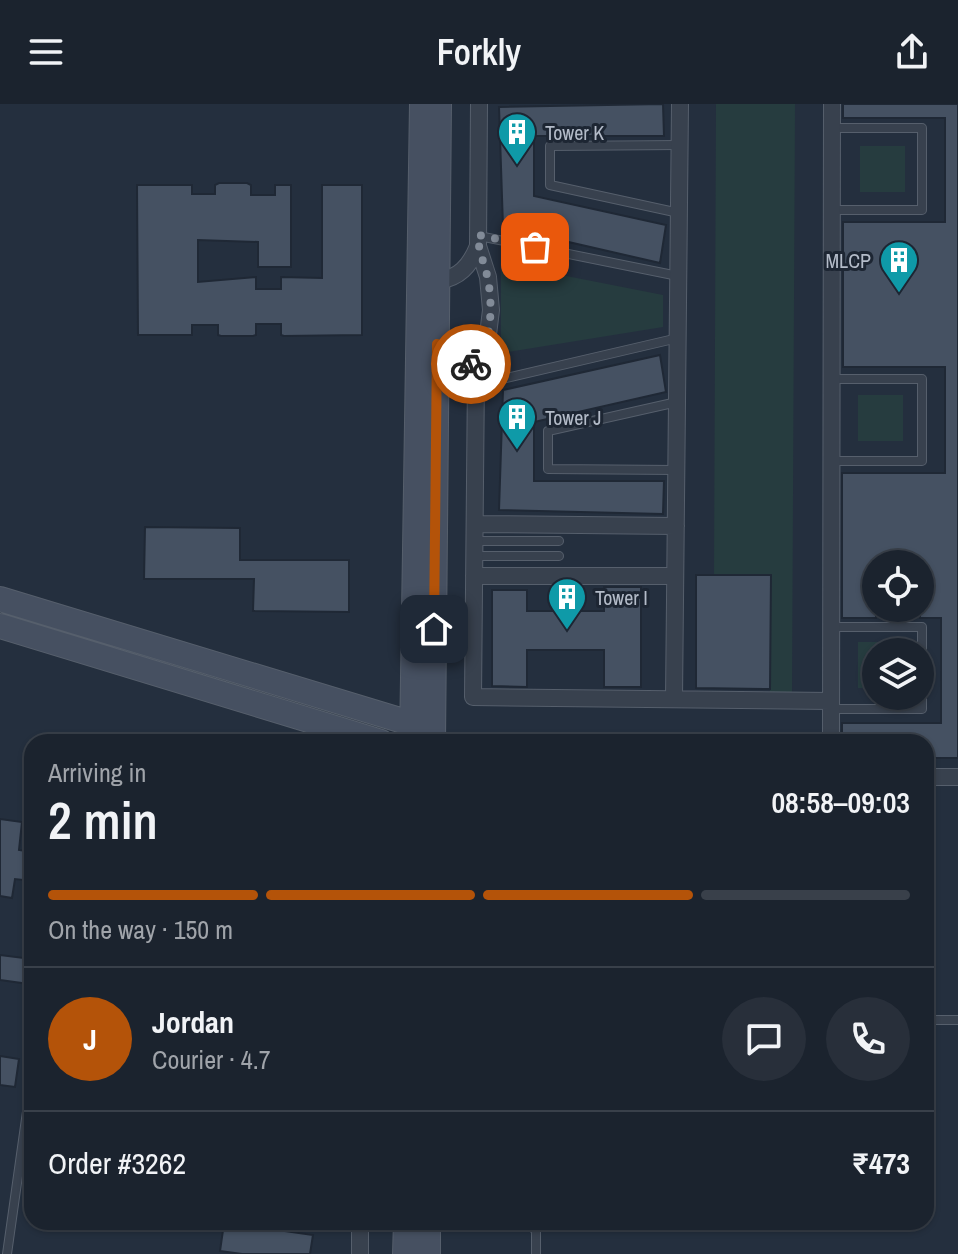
<!DOCTYPE html>
<meta charset="utf-8">
<style>
body{margin:0;font-family:"Archivo Narrow",sans-serif;background:#282f3a;color:#f1f3f6;height:100vh;display:flex;flex-direction:column;font-size:30px;white-space:nowrap}
*{box-sizing:border-box;margin:0}
p{font-size:26px;color:#a0a4aa}
.icon{flex:none;width:44px;height:44px;fill:none;stroke:currentColor;stroke-width:2;stroke-linecap:round;stroke-linejoin:round}
.map{position:relative;flex:1;overflow:hidden}
.side{position:absolute;left:24px;top:630px;width:910px;height:496px;display:flex;flex-direction:column;background:#1b232e;border-radius:24px;box-shadow:0 2px 6px #0004,0 0 0 2px #39404a}
.side>*{flex:none}
.buttons{position:absolute;left:862px;top:446px;display:grid;gap:16px}
.buttons a{display:grid;place-items:center;width:72px;height:72px;border-radius:50%;background:#1b232e;box-shadow:0 2px 6px #0004,0 0 0 2px #39404a;font-size:40px}
.pin{position:absolute;display:grid;place-items:center;width:68px;height:68px;color:#fff;margin:-34px;border-radius:16px;box-shadow:0 4px 12px #0006}
.courier{position:absolute;display:grid;place-items:center;width:80px;height:80px;margin:-40px;border:6px solid #b45309;border-radius:50%;background:#fff;color:#222;box-shadow:0 2px 10px #0007}
.headline em{font-style:normal;font-weight:600}
.headline div{display:flex;flex-direction:column-reverse}
.headline{display:flex;align-items:center;justify-content:space-between;height:136px;padding:0 24px}
h1{font-size:52px;font-weight:600;line-height:60px}
.bar{display:grid;grid-template-columns:repeat(4,1fr);gap:12px 8px;align-content:center;height:96px;padding:0 24px}
.bar i{height:10px;border-radius:6px;background:#39404a}
.bar .active{background:#b45309}
.bar p{grid-column:span 4}
.line{display:flex;align-items:center;gap:20px;padding:0 24px;border-top:2px solid #39404a}
.line div{flex:1}
.round{display:grid;place-items:center;flex:none;width:84px;height:84px;border-radius:42px;background:#282f3a}
header{display:flex;justify-content:space-between;align-items:center;height:104px;padding:0 24px;background:#1b232e;font-size:36px;font-weight:600}
.map>svg:first-child{display:block}
.green{fill:#263c3f}
.building{fill:#455162;stroke:#1f2835;stroke-width:2}
.lines{fill:none;stroke-linecap:round;stroke-linejoin:round}
.lane-casing{stroke:#565f6c;stroke-width:10}
.street-casing{stroke:#565f6c;stroke-width:18}
.secondary-casing{stroke:#565f6c;stroke-width:26}
.lane{stroke:#38414e;stroke-width:8}
.street{stroke:#38414e;stroke-width:16}
.secondary{stroke:#465061;stroke-width:24}
.done{stroke:#828b98;stroke-width:8;stroke-dasharray:0 14.4}
.route{stroke:#b45309;stroke-width:10}
.labels{text-anchor:middle;dominant-baseline:central;stroke-width:6;stroke-linejoin:round;paint-order:stroke}
.poi-label{font-size:20px;fill:#b4bcc9;stroke:#1d2633;text-anchor:start}
</style>
<header><svg class="icon" aria-label="menu" viewBox="0 0 24 24"><path d="M4 6h16M4 12h16M4 18h16"/></svg>Forkly<svg class="icon" aria-label="share" viewBox="0 0 24 24"><path d="M12 15V3M7 8l5-5 5 5M5 13v7h14v-7"/></svg></header>
<div class="map">
<svg width="958" height="1150" viewBox="0 0 958 1150">
<rect width="100%" height="100%" fill="#242f3e"/>
<!-- green -->
<path class="green" d="M716 0H795L792 588H770L771 471H714Z
M860 42H905V88H860Z
M501 159 663 191V223L501 249Z
M858 291H903V337H858Z
M858 538H903V548H876V584H858Z"/>
<!-- building -->
<path class="building" d="M663 0 664 32H534V92L666 121 660 159 503 123 499 3Z
M843 0H958V654H926V638H842V619H941V514H920V460H876V514H842V369H945V263H843V118H945V14H843Z
M219 79H247L251 81V91H275V81H291V163H258V138L198 136V178L256 173V185H281V173L322 174V81H362V231L284 232 281 231V220H256V231L253 232H221L218 231V221H192V231H138L137 81H192V90H215V81Z
M660 251 666 288 534 318V377H664L663 410 499 406 503 286Z
M145 423 240 424V456H349V508L253 507 254 475H144Z
M696 471H771L770 585 696 584Z
M604 483H641V583H604V546H527V583L492 582V486H527V507H604Z
M0 715 22 718 19 746 32 748V777L15 775 12 794 0 792Z
M0 851 32 855 29 880 0 876Z
M0 952 19 955 15 983 0 981Z
M256 1118H285L284 1127 313 1131 310 1150H242L220 1147 224 1119 256 1123Z"/>
<g class="lines">
<!-- lane casing -->
<g class="lane-casing">
<path id="lane" d="M679 41 550 42V81L679 109
M832 106H922V24H833
M479 132 678 172
M476 281 678 234
M831 357H922V275H832
M676 366 548 365V327L677 298
M475 437H559
M475 452H559
M832 605H922V523H832
M926 916H958
M523 1118 536 1126V1150
M7 1150 32 972"/>
</g>
<!-- street casing -->
<g class="street-casing">
<path id="street" d="M479 0 478 142 488 173 491 206 487 239 476 271 473 593 831 597
M438 177C459 174 470 162 478 142
M437 240C457 244 468 253 476 271
M475 420 676 422
M474 472H675
M674 595 680 0
M831 638 832 0
M926 673H958
M360 1150V1118"/>
</g>
<!-- secondary casing -->
<g class="secondary-casing">
<path id="secondary" d="M0 495 413 620
M0 522 381 638
M412 638 422 0
M433 638 439 0
M405 1150 406 1118
M428 1150V1118"/>
</g>
<!-- lane -->
<use href="#lane" class="lane"/>
<!-- street -->
<use href="#street" class="street"/>
<!-- secondary -->
<use href="#secondary" class="secondary"/>
</g>
<g class="lines">
<!-- done -->
<path class="done" d="M471 260 476 271C489 240 494 209 488 176 485 160 478 147 478 131L535 143"/>
<!-- route -->
<path class="route" d="M434 525 437 240 458 247 471 260"/>
</g>
<!-- icons -->
<defs>
<g id="building-pin" transform="scale(2)"><path d="M0 17L-7.5 6A9.5 9.5 0 1 1 7.5 6Z" fill="#0f9aa8" stroke="#1d2633"/><path d="M-4-6H4V6H1V3H-1V6H-4ZM-2.5-4.3h1.7v1.8h-1.7ZM.8-4.3h1.7v1.8H.8ZM-2.5-1h1.7V.8h-1.7ZM.8-1h1.7V.8H.8Z" fill="#fff"/></g>
</defs>
<g fill-rule="evenodd">
<use href="#building-pin" x="517" y="28"/>
<use href="#building-pin" x="899" y="156"/>
<use href="#building-pin" x="517" y="313"/>
<use href="#building-pin" x="567" y="493"/>
</g>
<g class="labels">
<!-- poi labels -->
<g class="poi-label">
<text x="545" y="28">Tower K</text>
<text x="871" y="156" text-anchor="end">MLCP</text>
<text x="545" y="313">Tower J</text>
<text x="595" y="493">Tower I</text>
</g>
</g>
</svg>
<div class="buttons">
<a><svg class="icon" aria-label="locate" viewBox="0 0 24 24"><circle cx="12" cy="12" r="6"/><path d="M12 2v4M12 18v4M2 12h4M18 12h4"/></svg></a>
<a><svg class="icon" aria-label="layers" viewBox="0 0 24 24"><path d="M12 4l9 5-9 5-9-5zM3 14l9 5 9-5"/></svg></a>
</div>
<div class="pin" style="left:535px;top:143px;background:#ea580c"><svg class="icon" aria-label="bag" viewBox="0 0 24 24"><path d="M5 8h14l-1 12H6zM9 8a3 3 0 0 1 6 0"/></svg></div>
<div class="pin" style="left:434px;top:525px;background:#1f2937"><svg class="icon" aria-label="home" viewBox="0 0 24 24"><path d="M3 11l9-7 9 7M6 9v11h12V9"/></svg></div>
<div class="courier" style="left:471px;top:260px"><svg class="icon" aria-label="bike" viewBox="0 0 24 24"><circle cx="6" cy="16" r="4"/><circle cx="18" cy="16" r="4"/><path d="M6 16l4-8h5l3 8M10 8l3 8H6M13 5h3"/></svg></div>
<section class="side">
<div class="headline"><div><h1>2 min</h1><p>Arriving in</p></div><em>08:58–09:03</em></div>
<div class="bar"><i class="active"></i><i class="active"></i><i class="active"></i><i></i><p>On the way · 150 m</p></div>
<div class="line" style="height:144px"><b class="round" style="background:#b45309;color:#fff">J</b><div><b>Jordan</b><p>Courier · 4.7</p></div><a class="round"><svg class="icon" aria-label="chat" viewBox="0 0 24 24"><path d="M4 5h16v11H9l-5 4z"/></svg></a><a class="round"><svg class="icon" aria-label="phone" viewBox="0 0 24 24"><path d="M5 4h4l2 5-3 2q2 4 5 5l2-3 5 2v4C11 20 4 13 5 4z"/></svg></a></div>
<div class="line" style="height:104px"><div>Order #3262</div><b>₹473</b></div>
</section>
</div>
